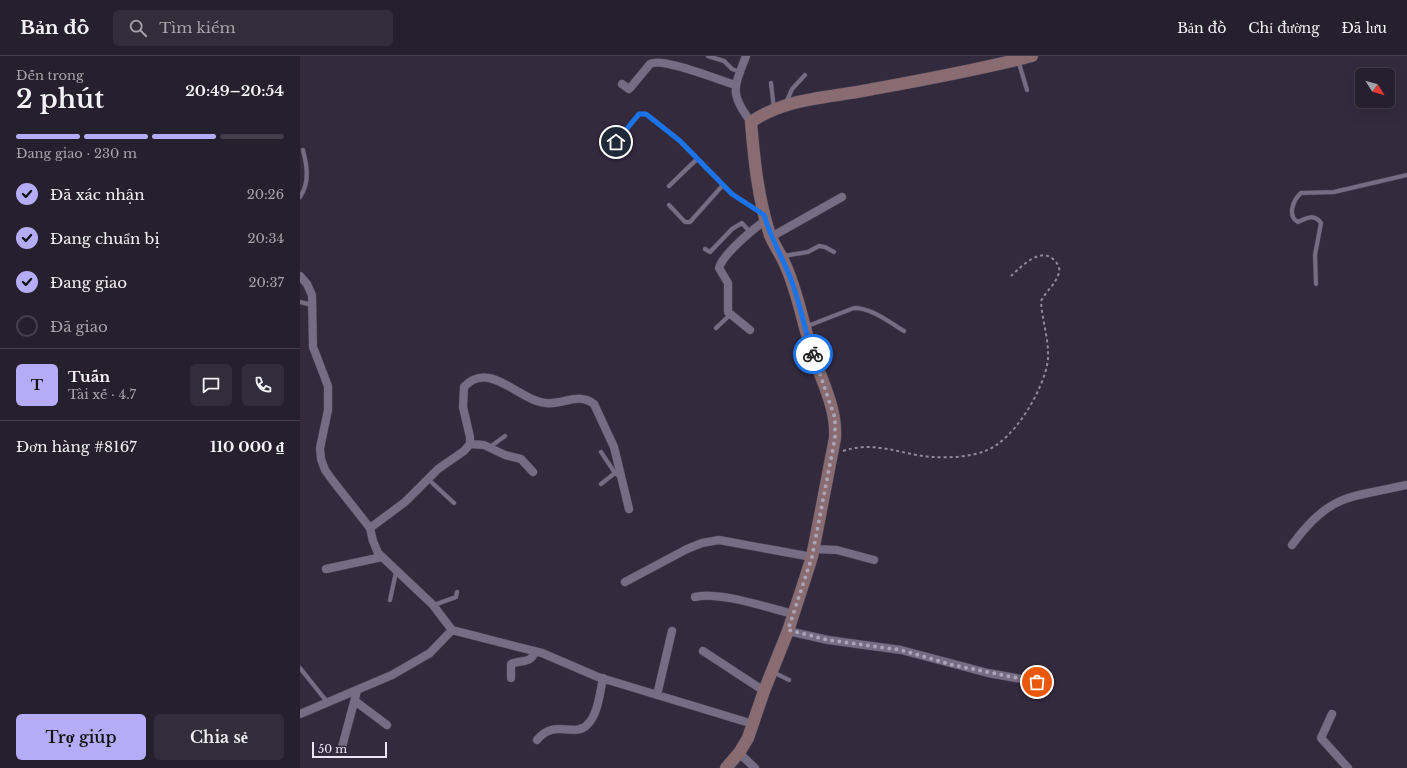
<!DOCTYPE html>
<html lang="vi">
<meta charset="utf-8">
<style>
body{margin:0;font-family:"Libre Baskerville",serif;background:#322d3a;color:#f1f3f6;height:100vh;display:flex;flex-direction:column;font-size:15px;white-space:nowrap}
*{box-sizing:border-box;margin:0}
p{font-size:13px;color:#a4a3aa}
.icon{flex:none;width:22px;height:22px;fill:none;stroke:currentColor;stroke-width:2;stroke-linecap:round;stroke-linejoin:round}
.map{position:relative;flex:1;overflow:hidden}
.details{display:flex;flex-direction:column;background:#26202e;width:300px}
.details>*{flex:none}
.needle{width:26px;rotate:127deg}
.tools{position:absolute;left:1055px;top:12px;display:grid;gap:8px}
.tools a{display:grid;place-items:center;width:40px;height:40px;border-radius:6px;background:#26202e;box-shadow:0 4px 16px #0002,0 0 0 1px #423e4a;font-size:20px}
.scale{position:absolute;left:12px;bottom:10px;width:75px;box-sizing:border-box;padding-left:4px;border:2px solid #ebe5f3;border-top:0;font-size:11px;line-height:14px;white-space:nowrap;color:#ebe5f3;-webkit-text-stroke:3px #332a3e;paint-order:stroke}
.pin{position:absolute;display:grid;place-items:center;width:34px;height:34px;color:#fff;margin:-17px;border:2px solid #fff;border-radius:50%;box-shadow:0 1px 4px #0007}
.courier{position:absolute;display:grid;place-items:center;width:40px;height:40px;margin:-20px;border:3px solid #1a73e8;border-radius:50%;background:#fff;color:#222;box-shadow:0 1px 5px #0007}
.overview em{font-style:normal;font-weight:600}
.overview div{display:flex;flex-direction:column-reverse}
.overview{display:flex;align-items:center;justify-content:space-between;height:68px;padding:0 16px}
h1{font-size:26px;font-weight:600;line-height:30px}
.bar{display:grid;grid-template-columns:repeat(4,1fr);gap:6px 4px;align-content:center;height:48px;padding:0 16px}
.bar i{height:5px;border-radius:3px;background:#423e4a}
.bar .selected{background:#b5acf8}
.bar p{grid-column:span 4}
.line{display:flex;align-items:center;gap:10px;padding:0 16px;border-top:1px solid #423e4a}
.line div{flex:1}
.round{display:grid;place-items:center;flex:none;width:42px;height:42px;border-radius:6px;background:#322d3a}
ol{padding:0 16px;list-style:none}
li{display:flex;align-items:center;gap:12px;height:44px}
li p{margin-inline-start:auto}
li .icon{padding:4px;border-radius:50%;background:#b5acf8;color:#111;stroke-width:4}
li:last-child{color:#a4a3aa}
li i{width:22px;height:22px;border:2px solid #423e4a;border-radius:50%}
.cta{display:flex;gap:8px;margin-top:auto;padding:8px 16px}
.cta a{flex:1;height:46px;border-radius:6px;background:#b5acf8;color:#111;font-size:16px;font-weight:600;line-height:46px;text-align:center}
.cta a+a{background:#322d3a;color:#f1f3f6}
header{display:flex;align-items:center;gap:24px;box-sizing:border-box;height:56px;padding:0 20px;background:#26202e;border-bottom:1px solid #423e4a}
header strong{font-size:19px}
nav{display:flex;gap:22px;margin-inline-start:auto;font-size:14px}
.search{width:280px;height:36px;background:#322d3a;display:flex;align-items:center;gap:10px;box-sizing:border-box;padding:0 14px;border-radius:6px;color:#a4a3aa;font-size:15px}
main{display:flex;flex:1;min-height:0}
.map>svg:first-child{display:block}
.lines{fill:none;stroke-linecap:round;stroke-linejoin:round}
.lane-casing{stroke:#4c4556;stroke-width:5}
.street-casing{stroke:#4c4556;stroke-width:9}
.secondary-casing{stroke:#4c4556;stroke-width:13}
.path{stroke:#928a9b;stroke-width:2;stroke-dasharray:3 3;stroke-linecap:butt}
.lane{stroke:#766c83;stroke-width:4}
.street{stroke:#766c83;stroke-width:8}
.secondary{stroke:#896c72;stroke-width:12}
.done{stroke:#aba4b4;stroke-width:4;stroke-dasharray:0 7.2}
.route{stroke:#1a73e8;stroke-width:5}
</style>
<header>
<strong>Bản đồ</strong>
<div class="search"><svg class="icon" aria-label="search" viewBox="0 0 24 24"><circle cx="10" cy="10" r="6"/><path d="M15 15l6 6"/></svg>Tìm kiếm</div>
<nav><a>Bản đồ</a><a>Chỉ đường</a><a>Đã lưu</a></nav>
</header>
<main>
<section class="details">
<div class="overview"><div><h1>2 phút</h1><p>Đến trong</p></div><em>20:49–20:54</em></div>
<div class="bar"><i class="selected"></i><i class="selected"></i><i class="selected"></i><i></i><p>Đang giao · 230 m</p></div>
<ol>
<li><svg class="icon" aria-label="check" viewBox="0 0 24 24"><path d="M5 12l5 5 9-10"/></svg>Đã xác nhận<p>20:26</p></li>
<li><svg class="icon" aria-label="check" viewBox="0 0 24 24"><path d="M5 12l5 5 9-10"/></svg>Đang chuẩn bị<p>20:34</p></li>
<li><svg class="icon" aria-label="check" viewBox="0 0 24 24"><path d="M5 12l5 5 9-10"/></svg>Đang giao<p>20:37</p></li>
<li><i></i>Đã giao</li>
</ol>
<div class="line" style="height:72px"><b class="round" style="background:#b5acf8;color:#111">T</b><div><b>Tuấn</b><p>Tài xế · 4.7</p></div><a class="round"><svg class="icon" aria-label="chat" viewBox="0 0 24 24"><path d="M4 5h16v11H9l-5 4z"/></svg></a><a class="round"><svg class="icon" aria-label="phone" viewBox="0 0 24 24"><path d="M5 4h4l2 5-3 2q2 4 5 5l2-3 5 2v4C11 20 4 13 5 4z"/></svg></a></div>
<div class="line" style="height:52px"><div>Đơn hàng #8167</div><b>110 000 ₫</b></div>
<div class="cta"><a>Trợ giúp</a><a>Chia sẻ</a></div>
</section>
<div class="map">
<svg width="1107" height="712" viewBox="0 0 1107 712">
<rect width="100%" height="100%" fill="#332a3e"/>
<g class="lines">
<!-- lane casing -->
<g class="lane-casing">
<path id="lane" d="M408 0 424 5 432 13 440 16
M718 4 727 34
M471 27 474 53
M486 47 492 33 505 19
M316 86 339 58H346L380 85 432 138 460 156
M369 130 397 103
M0 141C10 126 7 110 3 94
M369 149 385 166H390L423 129
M405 193 410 196 432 173 442 167 450 176
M483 200 508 196 519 190 525 191 534 196
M1016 228 1015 199 1021 167C1014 157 1007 162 998 166 987 160 993 144 1001 137L1034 136 1107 119
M0 246 12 249
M505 271 554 252C572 252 589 266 604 275
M416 272 431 258
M190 391 205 380
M301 396 315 417 320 421
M128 423 154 447
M301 428 315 417
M90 544 96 516
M134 549 156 541 157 536
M0 612 28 647
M473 616 489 624"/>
</g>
<!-- street casing -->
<g class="street-casing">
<path id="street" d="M446 0C434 32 429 37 451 66
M322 28 329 33 331 31 350 8C362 1 419 24 435 29
M471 181 542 141
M0 220 7 228 12 239 13 291 28 330V354L20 392 21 403 25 414 33 425 70 472 73 485 78 497 133 549 152 574
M450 274 428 256V227L419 212C423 198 453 173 466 164
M170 388 184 389 205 399 221 403 233 416
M70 472 105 446 138 413 164 395 170 388V381L163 351 164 331C189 303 219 345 246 347 263 349 278 336 294 348L314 391 329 453
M992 489C1030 437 1049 442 1107 429
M514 493 537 494 574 504
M26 513 82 501
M325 526 387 493 402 487 419 484 512 501
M395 541C420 535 468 552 494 558
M488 575 528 584 601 594 688 617 750 628
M403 595 464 635
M211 622V608C221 603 231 609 235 595
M357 639 372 575
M55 645 87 669
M0 658 92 619 130 597 152 574 242 597 298 621 453 668
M1032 658 1021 682 1048 712
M237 684C255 662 275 682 287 669 298 659 300 636 303 622
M42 691 57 635
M439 697 455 712"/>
</g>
<!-- secondary casing -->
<g class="secondary-casing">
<path id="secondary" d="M426 712 439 697 448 682 464 635 488 575 512 501 535 382C537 350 520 323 511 292 502 264 497 233 484 206 480 197 474 189 470 179 458 143 454 103 451 66 485 42 528 42 568 34 622 24 678 14 732 0"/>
</g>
<!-- path -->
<path class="path" d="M543 395C576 384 601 399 633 401 648 402 670 401 685 395 714 385 745 332 748 303 749 283 742 264 741 245 746 235 757 227 759 216 760 212 758 208 755 205 741 189 721 211 711 220"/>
<!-- lane -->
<use href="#lane" class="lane"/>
<!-- street -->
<use href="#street" class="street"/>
<!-- secondary -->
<use href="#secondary" class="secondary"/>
</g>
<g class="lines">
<!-- done -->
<path class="done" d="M513 298 535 362V382L512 501 488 574 528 584 601 594 653 609 737 626"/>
<!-- route -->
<path class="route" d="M316 86 339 58H346L380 85 432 138 464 159C471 184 485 205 493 229 501 252 505 275 513 298"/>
</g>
</svg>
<div class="tools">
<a><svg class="needle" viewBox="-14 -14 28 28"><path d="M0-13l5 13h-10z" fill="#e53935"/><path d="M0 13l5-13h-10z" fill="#a4a3aa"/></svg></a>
</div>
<div class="scale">50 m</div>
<div class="pin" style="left:737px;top:626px;background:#ea580c"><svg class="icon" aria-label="bag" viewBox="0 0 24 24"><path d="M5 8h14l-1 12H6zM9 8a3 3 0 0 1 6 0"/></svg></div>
<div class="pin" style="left:316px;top:86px;background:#1f2937"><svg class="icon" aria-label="home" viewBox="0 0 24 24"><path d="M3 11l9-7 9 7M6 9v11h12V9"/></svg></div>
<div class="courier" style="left:513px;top:298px"><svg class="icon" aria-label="bike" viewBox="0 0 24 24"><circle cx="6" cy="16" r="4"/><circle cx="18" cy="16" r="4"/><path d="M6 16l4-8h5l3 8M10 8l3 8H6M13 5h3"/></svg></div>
</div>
</main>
